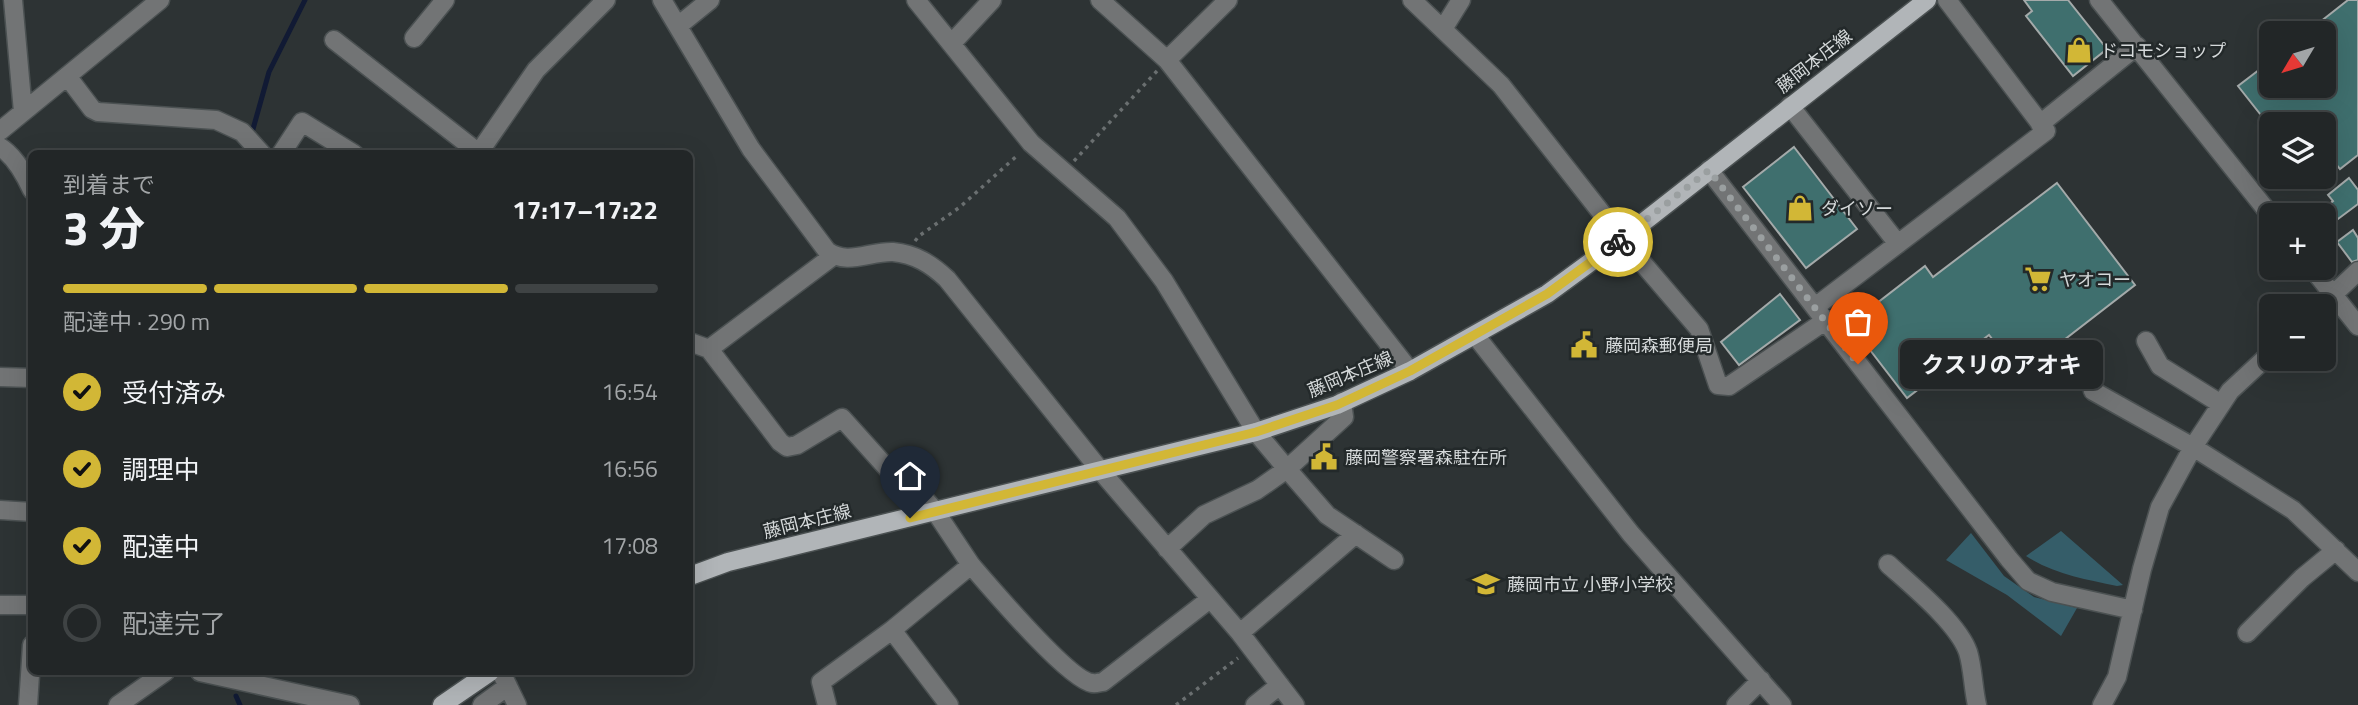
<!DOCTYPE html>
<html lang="ja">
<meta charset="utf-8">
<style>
body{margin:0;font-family:"Titillium Web","Noto Sans JP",sans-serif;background:#2e3233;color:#f1f3f6;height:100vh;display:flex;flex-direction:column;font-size:26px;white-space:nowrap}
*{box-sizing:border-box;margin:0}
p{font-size:23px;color:#a2a5a7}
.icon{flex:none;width:38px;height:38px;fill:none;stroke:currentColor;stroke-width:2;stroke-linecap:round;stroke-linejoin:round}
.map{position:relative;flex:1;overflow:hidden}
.panel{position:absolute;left:28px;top:150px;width:665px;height:525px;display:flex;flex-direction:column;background:#222627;border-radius:10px;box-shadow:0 7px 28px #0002,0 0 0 2px #3f4344}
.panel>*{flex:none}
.needle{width:46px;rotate:232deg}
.controls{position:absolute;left:2259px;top:21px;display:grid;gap:14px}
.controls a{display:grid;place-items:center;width:77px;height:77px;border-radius:10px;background:#222627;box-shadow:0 7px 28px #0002,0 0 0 2px #3f4344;font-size:35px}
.pin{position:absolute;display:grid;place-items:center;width:60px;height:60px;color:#fff;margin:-72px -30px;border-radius:50% 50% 50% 0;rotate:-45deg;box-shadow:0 0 7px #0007}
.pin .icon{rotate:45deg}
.courier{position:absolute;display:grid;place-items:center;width:70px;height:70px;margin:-35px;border:5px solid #d2b736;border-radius:50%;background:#fff;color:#222;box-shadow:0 2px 9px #0007}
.bubble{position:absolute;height:49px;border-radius:10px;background:#222627;box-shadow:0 7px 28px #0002,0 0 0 2px #3f4344;font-size:23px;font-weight:700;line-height:49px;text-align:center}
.headline em{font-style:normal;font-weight:700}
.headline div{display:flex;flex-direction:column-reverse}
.headline{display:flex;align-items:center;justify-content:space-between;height:119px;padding:0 35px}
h1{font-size:46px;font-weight:700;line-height:52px}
.bar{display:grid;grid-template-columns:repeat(4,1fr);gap:10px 7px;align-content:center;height:84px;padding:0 35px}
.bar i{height:9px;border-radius:5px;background:#3f4344}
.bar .active{background:#d2b736}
.bar p{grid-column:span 4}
ol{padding:0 35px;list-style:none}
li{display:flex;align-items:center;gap:21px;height:77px}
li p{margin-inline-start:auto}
li .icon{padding:7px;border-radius:50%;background:#d2b736;color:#111;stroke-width:4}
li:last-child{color:#a2a5a7}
li i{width:38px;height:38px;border:4px solid #3f4344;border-radius:50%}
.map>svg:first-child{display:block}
.green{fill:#355d69}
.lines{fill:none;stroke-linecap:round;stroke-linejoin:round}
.stream{stroke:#111a34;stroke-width:5}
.building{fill:#3f6f6e;stroke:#a4aaaa;stroke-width:2}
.minor-casing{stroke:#4b5152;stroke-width:21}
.major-casing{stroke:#4b5152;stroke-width:21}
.path{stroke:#6a6f70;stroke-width:3.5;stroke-dasharray:3.5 5;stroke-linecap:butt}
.minor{stroke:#727475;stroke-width:18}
.major{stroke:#b1b5b8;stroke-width:18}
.done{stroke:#9a9fa0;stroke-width:7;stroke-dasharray:0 12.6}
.route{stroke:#d2b736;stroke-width:9}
.labels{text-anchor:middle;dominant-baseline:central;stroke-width:5;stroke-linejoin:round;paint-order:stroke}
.poi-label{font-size:18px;fill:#d5d9da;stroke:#23292a;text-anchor:start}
.street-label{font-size:18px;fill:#d5d9da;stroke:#23292a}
</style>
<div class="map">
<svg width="2358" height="705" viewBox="0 0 2358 705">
<rect width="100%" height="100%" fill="#2d3334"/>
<!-- green -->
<path class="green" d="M2061 531 2123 585 2117 586C2085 579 2054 574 2026 556Z
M1971 533 2004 576 2034 597 2077 608 2061 636 2007 595 1946 560Z"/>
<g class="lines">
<!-- stream -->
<path class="stream" d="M246 154 269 72 305 0
M236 696 240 705"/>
</g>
<!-- building -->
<path class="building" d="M2024 0H2068L2107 49 2073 76 2026 16 2032 11Z
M2348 0H2358V155L2340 169 2324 149V124H2268L2238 86 2272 60V86H2324V33H2306Z
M1794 147 1857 229 1806 268 1743 187Z
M2349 178 2358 190V204L2338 219 2327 206 2333 201 2328 195Z
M2057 183 2135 285 2055 347 2061 355 2025 383 1989 335 1907 398 1850 324 1925 266 1933 277Z
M2353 230 2358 238V260L2352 262 2337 242Z
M1780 294 1800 320 1739 365 1721 342Z"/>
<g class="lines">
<!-- minor casing -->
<g class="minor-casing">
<path id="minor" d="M13 0 23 112
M662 0 751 149 827 251C847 266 870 251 893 252 915 254 931 264 947 279L1100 470 1240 633 1295 705
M916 0 1031 143 1117 218 1164 281 1256 432 1287 469 1327 515 1394 560
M1100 0 1167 60 1410 371
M1412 0 1501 85 1622 239 1699 329 1718 385 1729 386 1825 321
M2099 0 2272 217
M678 26 710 0
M1443 29 1461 0
M414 38 445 0
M334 40 479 153
M952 43 992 0
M1167 60 1228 0
M67 76 92 109 98 112 216 120 242 132 262 154
M1790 106 1898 244
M2040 124 2137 46
M0 131 160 0
M0 147C15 156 25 175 32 190
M281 154 302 122 354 154
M478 154 536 70 606 0
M1709 170 2009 559 2028 581 2052 592 2133 610
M2312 268 2358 326
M2321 306 2358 271
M1815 307 2046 131 1947 0
M1475 335 1631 534 1782 705
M2146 341 2160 366 2221 404
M690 342 709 349 833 256
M709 349 780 442 787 447 797 445 842 418 905 488 917 490 935 511 971 565 892 630 949 705
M0 377 32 378
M2093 391 2193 447 2293 510 2358 572
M0 510 32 512
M1167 549 1204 515 1257 490 1287 469 1344 417 1342 402
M1888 564C1911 585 1958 623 1968 652 1973 668 1973 688 1977 705
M971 565C990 587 1069 680 1092 683 1096 684 1100 682 1103 682L1210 599
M0 605H32
M1240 633 1356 534
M2247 633 2302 578 2336 550
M200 672 350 705
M501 672 517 705
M28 705 32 645
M118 705 165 672
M482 705 508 686
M827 705 821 682 892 630
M1255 705 1280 685
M1736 705 1761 680
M2102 705 2117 677 2142 569 2160 507 2193 447 2230 391 2272 352"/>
</g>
<!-- major casing -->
<g class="major-casing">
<path id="major" d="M690 576 728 562 1256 432 1337 405 1410 371 1547 294 1622 239 1927 0
M442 705 490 672"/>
</g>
<!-- path -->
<path class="path" d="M1074 161 1157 71
M915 241 919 236 960 207 1019 154
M1176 705 1238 658"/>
<!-- minor -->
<use href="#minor" class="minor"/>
<!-- major -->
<use href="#major" class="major"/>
</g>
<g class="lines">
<!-- done -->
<path class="done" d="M1618 242 1709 170 1858 364"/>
<!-- route -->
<path class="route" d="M910 518 1256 432 1337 405 1410 371 1547 294 1618 242"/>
</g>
<!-- icons -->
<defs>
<g id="shop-bare" transform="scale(2.1)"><path d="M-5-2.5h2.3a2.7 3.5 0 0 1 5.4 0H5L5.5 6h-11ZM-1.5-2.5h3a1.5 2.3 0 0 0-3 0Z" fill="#d2b736" stroke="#23292a" stroke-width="2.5" paint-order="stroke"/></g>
<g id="supermarket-bare" transform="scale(2.1)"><path d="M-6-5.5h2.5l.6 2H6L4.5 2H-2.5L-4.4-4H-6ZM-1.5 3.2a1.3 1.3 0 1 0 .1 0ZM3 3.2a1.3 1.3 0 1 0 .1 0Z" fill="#d2b736" stroke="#23292a" stroke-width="2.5" paint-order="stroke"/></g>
<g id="civic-bare" transform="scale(2.1)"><path d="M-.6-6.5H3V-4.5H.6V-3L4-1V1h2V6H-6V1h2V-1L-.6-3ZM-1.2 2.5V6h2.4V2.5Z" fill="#d2b736" stroke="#23292a" stroke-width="2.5" paint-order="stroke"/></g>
<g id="school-bare" transform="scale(2.1)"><path d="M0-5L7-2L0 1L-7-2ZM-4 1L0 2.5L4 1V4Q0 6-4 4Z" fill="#d2b736" stroke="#23292a" stroke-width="2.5" paint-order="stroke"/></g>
</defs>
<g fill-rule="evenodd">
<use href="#shop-bare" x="2079" y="50"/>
<use href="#shop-bare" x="1800" y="208"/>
<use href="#supermarket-bare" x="2038" y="279"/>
<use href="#civic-bare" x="1584" y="345"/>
<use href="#civic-bare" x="1324" y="457"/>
<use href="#school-bare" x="1486" y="584"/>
</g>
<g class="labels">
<!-- poi labels -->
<g class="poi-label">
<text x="2100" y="50">ドコモショップ</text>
<text x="1821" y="208">ダイソー</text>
<text x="2059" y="279">ヤオコー</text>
<text x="1605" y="345">藤岡森郵便局</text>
<text x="1345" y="457">藤岡警察署森駐在所</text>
<text x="1507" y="584">藤岡市立 小野小学校</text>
</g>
<!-- street labels -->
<g class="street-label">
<text transform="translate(1814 61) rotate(-38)">藤岡本庄線</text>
<text transform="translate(1350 374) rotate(-23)">藤岡本庄線</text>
<text transform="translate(807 521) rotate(-14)">藤岡本庄線</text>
</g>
</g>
</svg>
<div class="controls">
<a><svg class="needle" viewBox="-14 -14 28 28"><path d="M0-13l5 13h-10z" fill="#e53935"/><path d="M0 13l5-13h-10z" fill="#a2a5a7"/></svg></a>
<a><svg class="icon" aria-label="layers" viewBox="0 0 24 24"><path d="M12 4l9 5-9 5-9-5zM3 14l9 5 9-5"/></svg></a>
<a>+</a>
<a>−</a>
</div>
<div class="pin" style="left:1858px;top:364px;background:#ea580c"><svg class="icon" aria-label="bag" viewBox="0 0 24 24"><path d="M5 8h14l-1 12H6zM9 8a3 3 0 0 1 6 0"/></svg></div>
<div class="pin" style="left:910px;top:518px;background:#1f2937"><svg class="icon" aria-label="home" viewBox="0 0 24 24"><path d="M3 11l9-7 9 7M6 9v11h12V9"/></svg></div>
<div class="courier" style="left:1618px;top:242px"><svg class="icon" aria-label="bike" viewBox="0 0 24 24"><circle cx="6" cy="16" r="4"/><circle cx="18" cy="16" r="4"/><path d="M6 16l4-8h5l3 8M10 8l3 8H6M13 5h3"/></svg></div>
<div class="bubble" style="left:1900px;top:340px;width:203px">クスリのアオキ</div>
<section class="panel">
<div class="headline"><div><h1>3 分</h1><p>到着まで</p></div><em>17:17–17:22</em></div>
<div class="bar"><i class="active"></i><i class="active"></i><i class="active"></i><i></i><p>配達中 · 290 m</p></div>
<ol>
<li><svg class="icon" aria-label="check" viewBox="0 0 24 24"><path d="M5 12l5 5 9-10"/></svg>受付済み<p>16:54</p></li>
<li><svg class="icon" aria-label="check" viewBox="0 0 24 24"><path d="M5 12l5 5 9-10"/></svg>調理中<p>16:56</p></li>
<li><svg class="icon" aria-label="check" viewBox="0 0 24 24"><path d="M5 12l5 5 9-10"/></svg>配達中<p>17:08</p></li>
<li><i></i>配達完了</li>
</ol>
</section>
</div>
